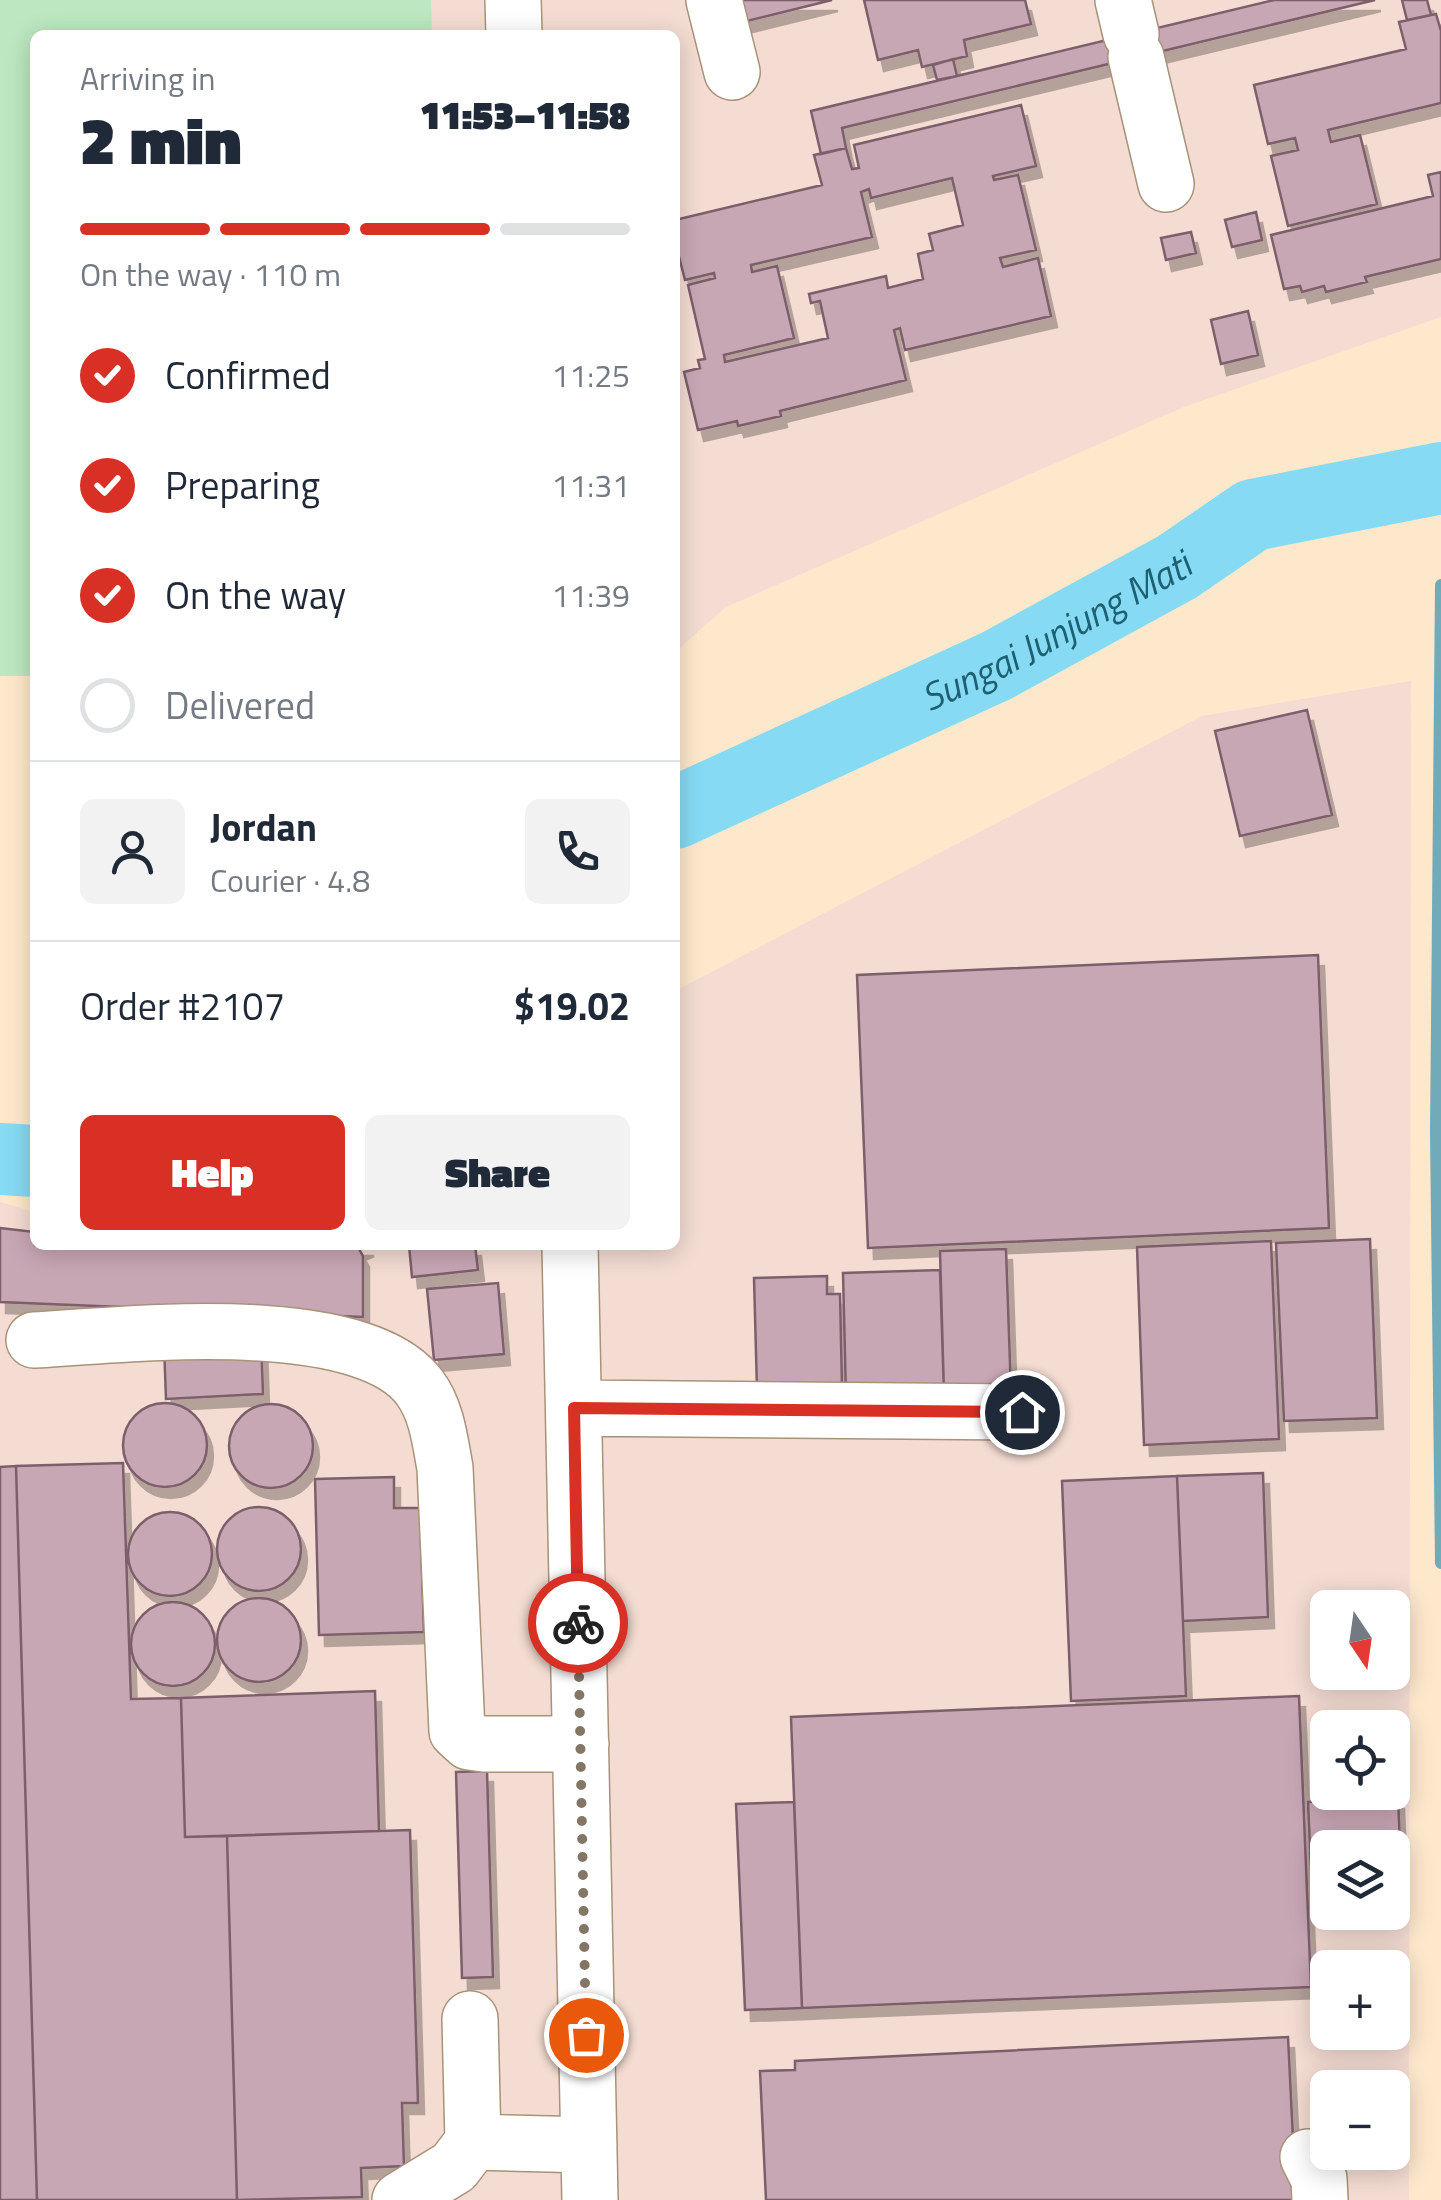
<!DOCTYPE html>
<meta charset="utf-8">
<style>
body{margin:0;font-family:"Titillium Web",sans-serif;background:#f2f2f3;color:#1f2937;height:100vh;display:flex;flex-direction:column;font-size:38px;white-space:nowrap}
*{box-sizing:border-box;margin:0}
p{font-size:32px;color:#747a83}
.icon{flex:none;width:55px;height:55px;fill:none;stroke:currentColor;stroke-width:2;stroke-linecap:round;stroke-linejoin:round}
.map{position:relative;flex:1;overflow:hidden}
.side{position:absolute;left:30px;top:30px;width:650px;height:1220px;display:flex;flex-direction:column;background:#fff;border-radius:15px;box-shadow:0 5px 25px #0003}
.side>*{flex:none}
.needle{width:65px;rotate:167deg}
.fabs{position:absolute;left:1310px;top:1590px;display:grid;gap:20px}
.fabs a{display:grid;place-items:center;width:100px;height:100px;border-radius:15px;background:#fff;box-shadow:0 5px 25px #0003;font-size:50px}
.pin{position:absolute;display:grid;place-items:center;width:85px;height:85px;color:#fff;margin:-42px;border:5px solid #fff;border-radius:50%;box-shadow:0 2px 10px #0007}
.courier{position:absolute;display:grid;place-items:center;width:100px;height:100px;margin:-50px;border:8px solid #d93025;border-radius:50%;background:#fff;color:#222;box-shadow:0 2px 12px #0007}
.summary em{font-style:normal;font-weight:800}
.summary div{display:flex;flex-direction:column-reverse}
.summary{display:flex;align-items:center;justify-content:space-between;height:170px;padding:0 50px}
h1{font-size:65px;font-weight:800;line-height:75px}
.bar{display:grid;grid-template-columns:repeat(4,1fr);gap:15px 10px;align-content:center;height:120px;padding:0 50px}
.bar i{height:12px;border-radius:8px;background:#e0e1e3}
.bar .selected{background:#d93025}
.bar p{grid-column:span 4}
.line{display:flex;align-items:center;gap:25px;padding:0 50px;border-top:2px solid #e0e1e3}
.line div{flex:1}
.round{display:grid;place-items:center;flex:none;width:105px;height:105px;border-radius:15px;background:#f2f2f3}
ol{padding:0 50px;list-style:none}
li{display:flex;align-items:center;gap:30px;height:110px}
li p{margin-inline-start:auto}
li .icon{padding:10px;border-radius:50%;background:#d93025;color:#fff;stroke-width:4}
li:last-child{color:#747a83}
li i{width:55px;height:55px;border:5px solid #e0e1e3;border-radius:50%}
.cta{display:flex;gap:20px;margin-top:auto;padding:20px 50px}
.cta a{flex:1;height:115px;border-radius:15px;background:#d93025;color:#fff;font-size:40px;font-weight:800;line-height:115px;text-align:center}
.cta a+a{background:#f2f2f3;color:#1f2937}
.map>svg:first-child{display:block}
.industrial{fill:#f4dcd2;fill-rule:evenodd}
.green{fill:#bce7c0}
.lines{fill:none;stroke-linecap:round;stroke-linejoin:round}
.stream{stroke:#71aab8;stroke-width:12}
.river{stroke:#86daf3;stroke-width:72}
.building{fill:#c8a7b5;stroke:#7d5f6c;stroke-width:2.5;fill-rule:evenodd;filter:url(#shadow)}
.minor-casing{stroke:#a79379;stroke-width:58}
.minor{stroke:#fff;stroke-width:55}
.done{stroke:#837665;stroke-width:10;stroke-dasharray:0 18}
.route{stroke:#d93025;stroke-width:12}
.labels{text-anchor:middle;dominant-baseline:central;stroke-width:9;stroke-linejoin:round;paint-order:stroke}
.water-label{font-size:38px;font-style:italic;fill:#1d6072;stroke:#fee8cc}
</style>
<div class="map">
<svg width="1441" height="2200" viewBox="0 0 1441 2200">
<defs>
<filter id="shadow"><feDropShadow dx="6" dy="11" stdDeviation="0" flood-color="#0004"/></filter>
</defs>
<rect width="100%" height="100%" fill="#fee8cc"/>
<!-- industrial -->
<path class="industrial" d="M0 0H1441V317L1184 407 726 607 675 652V35H35V676H0Z
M1411 681 1409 2200H0V1202L35 1212V1245H675V991L1202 716ZM1328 1608H1392V1672H1328ZM1328 1728H1392V1792H1328ZM1328 1848H1392V1912H1328ZM1328 1968H1392V2032H1328ZM1328 2088H1392V2152H1328Z"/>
<!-- green -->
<path class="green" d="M0 0H431L432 35H35V676H0Z"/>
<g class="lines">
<!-- stream -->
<path class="stream" d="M1441 585 1436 1132 1441 1563"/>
<!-- river -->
<g class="river">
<path id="s1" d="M675 813 996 666 1177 567 1253 515 1441 478"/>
<path d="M0 1159 35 1161"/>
</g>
</g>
<!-- building -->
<path class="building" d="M738 0H832L743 22Z
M864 0H1025L1031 24 964 40 967 56 922 67 918 50 878 60Z
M1274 0H1375L842 128 846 148 821 154 811 111Z
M1402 0H1427L1431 15 1407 20Z
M1436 14 1441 31V103L1328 130 1331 142 1360 135 1377 204 1288 226 1271 156 1298 150 1295 138 1268 144 1254 85 1406 49 1399 22Z
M953 59 957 76 937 80 933 65Z
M1021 105 1036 166 993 176 994 180 1018 175 1036 250 1000 258 1003 267 1038 258 1051 316 905 350 900 328 894 330 906 380 780 411 781 416 738 426 737 421 698 430 684 372 700 368 698 360 705 359 688 285 715 278 714 273 685 280 675 241V220L822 185 814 155 846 148 852 169 859 168 854 145ZM952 178 963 225 929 234 933 250 918 254 923 279 888 288 886 276 809 294 811 303 820 301 828 338 725 362 724 355 794 338 777 266 752 272 751 265 872 237 861 192 869 189 871 198Z
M1441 172V259L1365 277 1367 282 1326 292 1324 286 1302 292 1300 286 1284 289 1271 235 1433 196 1428 175Z
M1256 212 1262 240 1232 247 1225 220Z
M1191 232 1196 253 1166 260 1161 238Z
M1248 311 1258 355 1221 364 1211 320Z
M1307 710 1332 815 1240 836 1215 731Z
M1318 955 1329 1228 868 1248 857 975Z
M0 1228 35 1232V1245H368L359 1249 363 1256V1317L0 1302Z
M1370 1239 1377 1418 1284 1421 1276 1243Z
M1271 1241 1279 1439 1144 1445 1137 1247Z
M409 1245H475L478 1270 412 1277Z
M1006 1249 1011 1392 944 1394 940 1251Z
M940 1270 944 1394 846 1397 843 1273Z
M827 1276V1294H840L842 1387 757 1390 754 1278Z
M498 1283 504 1354 434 1360 427 1289Z
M261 1339 263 1394 166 1399 164 1345Z
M123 1445a42 42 0 1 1 84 0a42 42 0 1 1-84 0Z
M229 1446a42 42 0 1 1 84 0a42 42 0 1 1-84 0Z
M123 1463 131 1699 181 1698 185 1837 227 1836 237 2200H37L16 1466Z
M16 1466 37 2200H0V1467Z
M1263 1473 1268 1617 1183 1621 1177 1476Z
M1177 1476 1186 1696 1071 1701 1062 1481Z
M394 1477V1508H420L424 1632 319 1635 315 1479Z
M217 1549a42 42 0 1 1 84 0a42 42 0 1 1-84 0Z
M128 1554a42 42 0 1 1 84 0a42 42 0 1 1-84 0Z
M217 1640a42 42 0 1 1 84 0a42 42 0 1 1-84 0Z
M131 1644a42 42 0 1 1 84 0a42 42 0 1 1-84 0Z
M375 1691 379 1831 185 1837 181 1698Z
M1299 1696 1311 1987 802 2008 791 1717Z
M487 1771 493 1977 462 1978 456 1772Z
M1398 1798 1401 1866H1392V1848H1328V1869L1311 1870 1308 1802Z
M794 1802 802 2008 745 2010 736 1804Z
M410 1830 418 2103H402L404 2166 361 2168 362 2197 237 2200 227 1836Z
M1288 2037 1296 2200H766L760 2071 795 2070V2061Z"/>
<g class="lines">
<!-- minor casing -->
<g class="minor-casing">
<path id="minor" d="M513 0 514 35
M714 0 732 72
M1123 0 1131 34
M1136 57 1166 184
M570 1245 590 2200
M34 1340C124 1335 362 1308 420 1388 437 1411 440 1441 445 1468L457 1731 469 1742 484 1744H581
M574 1408 1022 1412
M470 2019 473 2142
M1308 2157 1319 2179 1320 2200
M400 2200 454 2167 473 2142 589 2145"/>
</g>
<!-- minor -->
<use href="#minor" class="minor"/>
</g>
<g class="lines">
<!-- done -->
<path class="done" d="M578 1623 586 2035"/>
<!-- route -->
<path class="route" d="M578 1623 574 1408 1022 1412"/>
</g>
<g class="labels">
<!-- water labels -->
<g class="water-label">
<text stroke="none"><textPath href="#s1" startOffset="422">Sungai Junjung Mati</textPath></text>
</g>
</g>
</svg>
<div class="fabs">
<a><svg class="needle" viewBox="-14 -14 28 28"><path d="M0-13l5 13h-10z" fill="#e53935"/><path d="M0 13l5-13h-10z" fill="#747a83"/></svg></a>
<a><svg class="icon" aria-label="locate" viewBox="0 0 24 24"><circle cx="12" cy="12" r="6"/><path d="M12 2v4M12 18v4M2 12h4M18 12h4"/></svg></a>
<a><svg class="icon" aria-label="layers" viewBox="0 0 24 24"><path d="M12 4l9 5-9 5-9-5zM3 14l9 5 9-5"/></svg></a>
<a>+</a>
<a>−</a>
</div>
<div class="pin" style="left:586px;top:2035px;background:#ea580c"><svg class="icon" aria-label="bag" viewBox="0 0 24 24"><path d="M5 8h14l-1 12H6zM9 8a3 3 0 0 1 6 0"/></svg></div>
<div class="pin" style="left:1022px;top:1412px;background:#1f2937"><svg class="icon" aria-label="home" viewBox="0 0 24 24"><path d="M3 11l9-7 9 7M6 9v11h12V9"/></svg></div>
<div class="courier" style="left:578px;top:1623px"><svg class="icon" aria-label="bike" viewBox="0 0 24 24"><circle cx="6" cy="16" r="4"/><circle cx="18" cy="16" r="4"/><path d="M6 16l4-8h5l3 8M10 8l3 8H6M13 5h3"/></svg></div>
<section class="side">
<div class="summary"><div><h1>2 min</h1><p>Arriving in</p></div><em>11:53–11:58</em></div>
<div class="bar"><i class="selected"></i><i class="selected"></i><i class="selected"></i><i></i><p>On the way · 110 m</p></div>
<ol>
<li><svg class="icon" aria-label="check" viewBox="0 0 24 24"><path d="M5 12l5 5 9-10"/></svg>Confirmed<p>11:25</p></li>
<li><svg class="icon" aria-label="check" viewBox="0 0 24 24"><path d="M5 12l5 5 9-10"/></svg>Preparing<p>11:31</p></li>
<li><svg class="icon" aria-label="check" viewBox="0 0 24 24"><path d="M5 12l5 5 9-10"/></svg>On the way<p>11:39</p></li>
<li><i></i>Delivered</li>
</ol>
<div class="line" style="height:180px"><a class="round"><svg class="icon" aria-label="person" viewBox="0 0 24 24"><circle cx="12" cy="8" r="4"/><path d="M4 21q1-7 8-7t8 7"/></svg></a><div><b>Jordan</b><p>Courier · 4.8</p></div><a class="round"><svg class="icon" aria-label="phone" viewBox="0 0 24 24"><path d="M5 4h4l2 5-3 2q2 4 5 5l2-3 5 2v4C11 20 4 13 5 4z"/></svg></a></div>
<div class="line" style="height:130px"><div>Order #2107</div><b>$19.02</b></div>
<div class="cta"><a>Help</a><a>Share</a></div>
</section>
</div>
